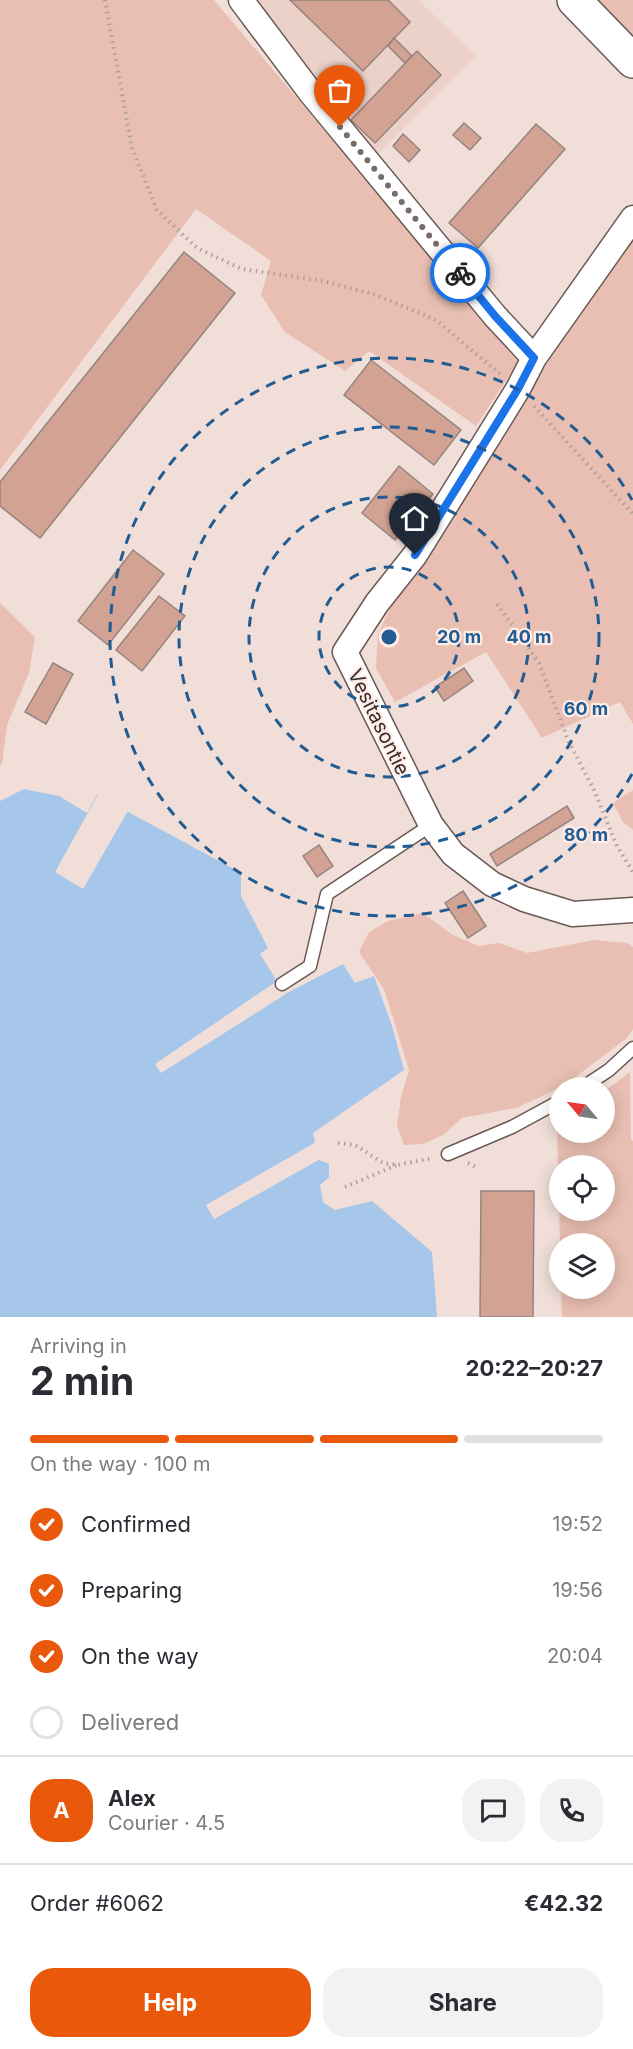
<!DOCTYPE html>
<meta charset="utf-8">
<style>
body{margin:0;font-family:Inter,sans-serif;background:#f2f2f3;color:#2b2b33;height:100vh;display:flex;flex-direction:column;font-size:22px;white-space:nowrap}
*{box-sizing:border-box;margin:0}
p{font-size:20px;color:#7c7c81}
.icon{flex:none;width:33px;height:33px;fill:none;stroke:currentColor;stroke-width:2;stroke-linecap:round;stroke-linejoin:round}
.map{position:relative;height:1317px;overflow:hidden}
.drawer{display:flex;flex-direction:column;background:#fff;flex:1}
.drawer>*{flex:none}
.needle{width:39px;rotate:299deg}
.controls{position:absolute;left:549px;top:1077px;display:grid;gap:12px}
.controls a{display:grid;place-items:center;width:66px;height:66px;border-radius:50%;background:#fff;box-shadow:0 3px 15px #0003;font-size:30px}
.pin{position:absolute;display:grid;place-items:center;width:51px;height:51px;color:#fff;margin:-62px -26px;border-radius:50% 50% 50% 0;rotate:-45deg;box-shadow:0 0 6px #0007}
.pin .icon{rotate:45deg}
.courier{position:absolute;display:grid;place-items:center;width:60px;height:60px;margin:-30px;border:4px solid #1a73e8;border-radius:50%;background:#fff;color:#222;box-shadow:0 2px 8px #0007}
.overview em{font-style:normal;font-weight:700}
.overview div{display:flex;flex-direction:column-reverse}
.overview{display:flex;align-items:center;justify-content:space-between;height:102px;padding:0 30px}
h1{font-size:39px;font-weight:700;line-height:45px}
.bar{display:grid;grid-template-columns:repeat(4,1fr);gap:9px 6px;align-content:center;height:72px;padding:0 30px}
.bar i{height:8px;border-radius:4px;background:#e1e1e2}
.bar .on{background:#ea580c}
.bar p{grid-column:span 4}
.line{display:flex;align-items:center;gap:15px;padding:0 30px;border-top:2px solid #e1e1e2}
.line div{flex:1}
.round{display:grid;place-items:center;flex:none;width:63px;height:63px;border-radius:24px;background:#f2f2f3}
ol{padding:0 30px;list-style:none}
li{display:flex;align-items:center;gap:18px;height:66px}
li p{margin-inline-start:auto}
li .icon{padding:6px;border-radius:50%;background:#ea580c;color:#fff;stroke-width:4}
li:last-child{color:#7c7c81}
li i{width:33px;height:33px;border:3px solid #e1e1e2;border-radius:50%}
.action{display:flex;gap:12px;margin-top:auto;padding:12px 30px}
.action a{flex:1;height:69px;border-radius:24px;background:#ea580c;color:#fff;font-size:24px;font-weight:700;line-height:69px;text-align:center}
.action a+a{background:#f2f2f3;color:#2b2b33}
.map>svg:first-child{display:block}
.built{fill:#ecd1c9}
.green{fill:#e8bfb2;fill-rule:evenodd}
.water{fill:#a6c7ea}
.pier{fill:#f1ded8}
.building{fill:#d2a292;stroke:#95847f;stroke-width:1.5}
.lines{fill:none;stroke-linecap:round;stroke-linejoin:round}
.service-casing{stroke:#695954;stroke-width:15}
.minor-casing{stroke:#695954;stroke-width:27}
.secondary-casing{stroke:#695954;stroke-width:36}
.path{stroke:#ae9f9a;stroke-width:4;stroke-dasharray:1.5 4.5;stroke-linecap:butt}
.service{stroke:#fff;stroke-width:12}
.minor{stroke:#fff;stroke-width:24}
.secondary{stroke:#fff;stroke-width:33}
.done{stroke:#786c69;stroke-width:6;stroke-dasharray:0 10.8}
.route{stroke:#1a73e8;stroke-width:8}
.ring{fill:none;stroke:#205b92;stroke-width:3;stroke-dasharray:10 8}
.labels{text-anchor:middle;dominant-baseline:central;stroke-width:4.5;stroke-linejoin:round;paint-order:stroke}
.street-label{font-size:20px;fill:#372f2d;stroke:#ffece6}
.centre{fill:#205b92;stroke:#ffece6;stroke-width:3}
.ring-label{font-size:18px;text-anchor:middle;font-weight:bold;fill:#205b92;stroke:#ffece6;stroke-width:4.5;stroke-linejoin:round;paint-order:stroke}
</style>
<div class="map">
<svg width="633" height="1317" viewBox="0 0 633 1317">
<rect width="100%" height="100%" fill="#f1ded8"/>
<!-- built -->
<path class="built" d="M241 0H418L476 56 370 162Z"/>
<!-- green -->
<path class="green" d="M0 0H214L519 361 476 426 369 351 345 371 285 332 261 295 271 261 196 209 0 470Z
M597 0H633V35Z
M633 241V724L620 702 542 738 486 652 395 702 376 668 378 634 397 594 501 441 550 359Z
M0 603 35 637 29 673 7 725 2 764 0 766Z
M633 790V830L623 822 613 803Z
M423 913 451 934 478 946 499 943 527 953 594 940 627 943 633 947V1029L627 1038 562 1087 516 1108 462 1118 443 1135 423 1144 404 1145 397 1126 401 1097 409 1070 384 989 359 952 369 932 388 921Z
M630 1072 631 1140 633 1141V1317H562L561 1289 604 1288V1244L560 1243 557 1125 559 1123 560 1132H604L605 1091ZM560 1166H604V1210H560Z"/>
<!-- water -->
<path class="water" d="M24 789 59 796 87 813 97 795 241 873V896L268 948 260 954 285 994 343 964 355 983 374 976 392 1026 404 1070 313 1133 319 1160 329 1164V1177L320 1185 323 1202 335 1210 372 1201 432 1252 437 1317H0V801Z"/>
<!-- pier -->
<path class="pier" d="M99 793 129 809 83 889 55 872Z
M277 981 286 994 161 1073 155 1064Z
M318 1141 322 1158 214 1219 206 1205Z"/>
<!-- building -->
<path class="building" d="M290 0H388L410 22 363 71Z
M394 38 412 56 405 63 388 46Z
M417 51 441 75 375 143 351 120Z
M464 123 481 138 470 150 453 135Z
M536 124 565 149 478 248 449 223Z
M403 134 420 150 409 162 393 146Z
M184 252 235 293 40 538 0 506V482Z
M371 360 461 430 434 465 344 395Z
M399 466 433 494 395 540 362 513Z
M133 550 164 574 108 645 78 621Z
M159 596 185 616 142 671 116 650Z
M53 663 73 674 46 724 25 712Z
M464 668 473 681 444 701 435 687Z
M567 806 574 818 497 866 490 854Z
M319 845 333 866 317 877 303 856Z
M463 891 486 926 468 938 445 903Z
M481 1191H534L533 1317H480Z"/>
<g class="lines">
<!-- service casing -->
<g class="service-casing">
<path id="service" d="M282 984 310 966 327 894 431 825
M582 1088 609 1070 633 1048
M448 1154 512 1127 560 1101"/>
</g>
<!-- minor casing -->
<g class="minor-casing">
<path id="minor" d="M241 0 311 93 495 316 534 358
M633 218 534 358 518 389 415 555 377 603 345 652 431 825 453 854 492 884 524 899 573 914 633 910"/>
</g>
<!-- secondary casing -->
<g class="secondary-casing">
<path id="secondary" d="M574 0 633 61"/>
</g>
<!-- path -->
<path class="path" d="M105 0 132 148 157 210 197 248 242 269 323 281 376 295 436 320 500 374
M534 406 633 514
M497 604 539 663 568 740 594 790 617 846 633 872
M338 1143 355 1145 383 1163 397 1165 433 1158
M468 1163 478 1168
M345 1187 397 1165"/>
<!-- service -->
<use href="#service" class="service"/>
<!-- minor -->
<use href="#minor" class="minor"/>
<!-- secondary -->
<use href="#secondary" class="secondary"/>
</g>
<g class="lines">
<!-- done -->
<path class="done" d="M340 127 460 273"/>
<!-- route -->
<path class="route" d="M415 555 518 389 534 358 495 316 460 273"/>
</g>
<!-- distance rings -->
<g class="ring">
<circle cx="389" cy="637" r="70"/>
<circle cx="389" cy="637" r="140"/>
<circle cx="389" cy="637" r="210"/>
<path d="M632 774A279 279 0 1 1 632 500"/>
</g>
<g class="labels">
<!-- street labels -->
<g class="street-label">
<text transform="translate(379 722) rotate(64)">Vesitasontie</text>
</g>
</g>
<circle cx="389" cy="637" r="9" class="centre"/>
<g class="ring-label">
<text x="459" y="643">20 m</text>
<text x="529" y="643">40 m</text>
<text x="586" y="715">60 m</text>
<text x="586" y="841">80 m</text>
</g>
</svg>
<div class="controls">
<a><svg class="needle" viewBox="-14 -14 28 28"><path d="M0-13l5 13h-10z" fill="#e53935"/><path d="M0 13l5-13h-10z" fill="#7c7c81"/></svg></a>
<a><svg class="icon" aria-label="locate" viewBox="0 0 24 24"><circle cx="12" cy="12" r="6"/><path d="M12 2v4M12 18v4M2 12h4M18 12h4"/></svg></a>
<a><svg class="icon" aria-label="layers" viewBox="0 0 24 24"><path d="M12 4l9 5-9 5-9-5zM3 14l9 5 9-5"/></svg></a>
</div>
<div class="pin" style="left:340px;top:127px;background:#ea580c"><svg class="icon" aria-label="bag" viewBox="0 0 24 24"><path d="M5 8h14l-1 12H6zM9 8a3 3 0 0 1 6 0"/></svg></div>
<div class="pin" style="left:415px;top:555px;background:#1f2937"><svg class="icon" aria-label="home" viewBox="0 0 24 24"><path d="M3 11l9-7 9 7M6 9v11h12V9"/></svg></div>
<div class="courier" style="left:460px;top:273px"><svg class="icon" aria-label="bike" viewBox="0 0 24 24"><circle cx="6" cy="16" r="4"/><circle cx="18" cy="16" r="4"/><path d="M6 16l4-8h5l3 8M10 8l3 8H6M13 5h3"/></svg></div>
</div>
<section class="drawer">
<div class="overview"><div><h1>2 min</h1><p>Arriving in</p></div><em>20:22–20:27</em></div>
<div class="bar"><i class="on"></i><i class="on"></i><i class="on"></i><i></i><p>On the way · 100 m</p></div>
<ol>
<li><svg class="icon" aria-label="check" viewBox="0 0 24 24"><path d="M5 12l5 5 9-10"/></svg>Confirmed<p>19:52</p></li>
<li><svg class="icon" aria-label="check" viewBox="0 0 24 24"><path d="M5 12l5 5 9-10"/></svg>Preparing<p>19:56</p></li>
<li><svg class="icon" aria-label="check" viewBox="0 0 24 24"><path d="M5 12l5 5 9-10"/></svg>On the way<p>20:04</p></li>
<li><i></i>Delivered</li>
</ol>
<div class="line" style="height:108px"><b class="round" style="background:#ea580c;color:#fff">A</b><div><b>Alex</b><p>Courier · 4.5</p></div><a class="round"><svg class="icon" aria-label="chat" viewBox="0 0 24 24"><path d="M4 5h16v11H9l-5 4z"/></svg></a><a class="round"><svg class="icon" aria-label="phone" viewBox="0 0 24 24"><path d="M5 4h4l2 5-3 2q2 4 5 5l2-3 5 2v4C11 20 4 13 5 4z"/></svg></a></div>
<div class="line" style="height:78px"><div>Order #6062</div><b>€42.32</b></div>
<div class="action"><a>Help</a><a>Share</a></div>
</section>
